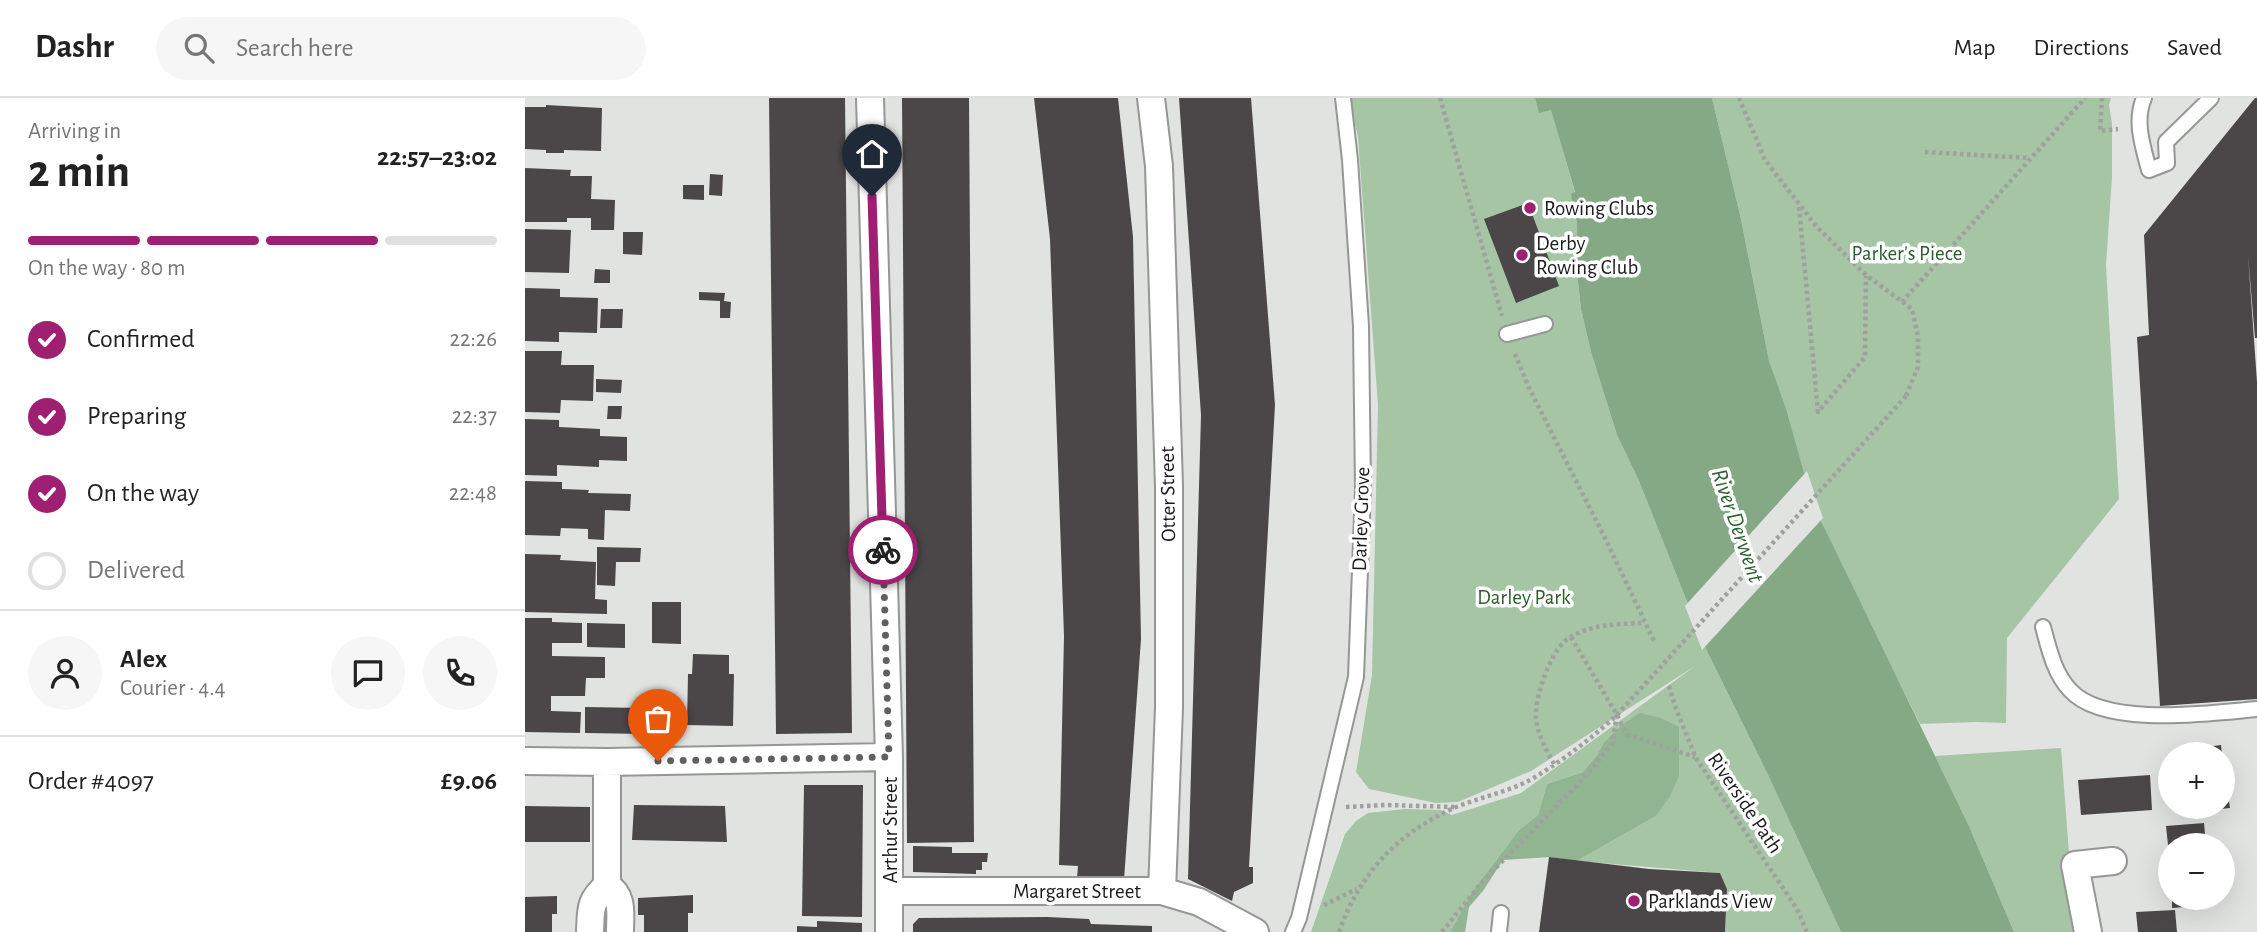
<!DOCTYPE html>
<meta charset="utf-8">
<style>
body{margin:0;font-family:"Alegreya Sans",sans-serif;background:#f6f6f6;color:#222;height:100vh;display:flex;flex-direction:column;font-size:26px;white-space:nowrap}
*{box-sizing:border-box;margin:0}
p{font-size:23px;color:#767676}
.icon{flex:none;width:38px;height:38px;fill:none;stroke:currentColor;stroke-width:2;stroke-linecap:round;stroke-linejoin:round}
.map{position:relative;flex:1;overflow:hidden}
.side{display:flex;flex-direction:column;background:#fff;width:525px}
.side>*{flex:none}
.fabs{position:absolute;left:1633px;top:644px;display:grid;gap:14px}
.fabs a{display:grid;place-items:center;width:77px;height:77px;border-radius:50%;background:#fff;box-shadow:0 7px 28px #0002;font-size:35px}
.pin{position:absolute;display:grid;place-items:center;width:60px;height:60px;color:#fff;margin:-72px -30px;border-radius:50% 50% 50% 0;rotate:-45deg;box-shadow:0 0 7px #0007}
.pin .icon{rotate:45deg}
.courier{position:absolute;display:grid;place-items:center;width:70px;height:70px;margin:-35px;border:5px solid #9f1f72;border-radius:50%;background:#fff;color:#222;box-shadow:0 2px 9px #0007}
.overview em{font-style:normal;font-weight:700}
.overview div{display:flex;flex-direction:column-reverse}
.overview{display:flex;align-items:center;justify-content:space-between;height:119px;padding:0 28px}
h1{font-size:46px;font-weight:700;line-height:52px}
.bar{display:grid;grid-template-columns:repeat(4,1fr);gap:10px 7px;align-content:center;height:84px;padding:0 28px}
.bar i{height:9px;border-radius:5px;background:#e0e0e0}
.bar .on{background:#9f1f72}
.bar p{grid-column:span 4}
.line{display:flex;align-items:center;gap:18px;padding:0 28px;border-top:2px solid #e0e0e0}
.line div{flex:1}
.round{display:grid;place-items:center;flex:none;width:74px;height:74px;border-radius:37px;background:#f6f6f6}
ol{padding:0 28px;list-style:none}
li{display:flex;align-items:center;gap:21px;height:77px}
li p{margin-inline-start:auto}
li .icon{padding:7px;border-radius:50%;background:#9f1f72;color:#fff;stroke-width:4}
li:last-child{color:#767676}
li i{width:38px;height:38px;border:4px solid #e0e0e0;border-radius:50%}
header{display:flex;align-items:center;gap:42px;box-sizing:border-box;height:98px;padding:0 35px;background:#fff;border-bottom:2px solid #e0e0e0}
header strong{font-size:33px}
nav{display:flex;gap:38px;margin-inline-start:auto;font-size:24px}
.search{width:490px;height:63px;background:#f6f6f6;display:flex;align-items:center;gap:18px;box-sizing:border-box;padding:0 24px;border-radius:38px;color:#767676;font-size:26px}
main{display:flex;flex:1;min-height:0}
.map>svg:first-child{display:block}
.green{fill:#a5c5a4}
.forest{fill:#91b590}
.water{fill:#85a984}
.pier{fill:#e0e3e0}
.building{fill:#4b4749}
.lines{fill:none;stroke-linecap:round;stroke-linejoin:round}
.service-casing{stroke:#949794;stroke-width:18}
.minor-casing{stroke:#949794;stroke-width:30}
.path{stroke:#9fa19f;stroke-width:4.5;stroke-dasharray:3.5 3.5;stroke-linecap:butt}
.service{stroke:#fff;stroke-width:14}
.minor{stroke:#fff;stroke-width:26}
.path-bridge{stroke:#9fa19f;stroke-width:4.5;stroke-dasharray:3.5 3.5;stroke-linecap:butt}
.done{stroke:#5f615f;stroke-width:7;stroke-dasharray:0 12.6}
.route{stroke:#9f1f72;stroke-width:9}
.poi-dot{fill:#9f1f72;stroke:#fff;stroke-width:2.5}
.labels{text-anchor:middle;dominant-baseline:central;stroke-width:7;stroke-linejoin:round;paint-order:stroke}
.poi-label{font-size:21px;fill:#1a1b1a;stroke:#fff;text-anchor:start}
.park-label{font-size:21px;fill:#2a5d2c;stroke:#fff}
.street-label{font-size:21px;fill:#1a1b1a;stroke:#fff}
.water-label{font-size:23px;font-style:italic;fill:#2e6231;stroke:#fff}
</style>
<header>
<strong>Dashr</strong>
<div class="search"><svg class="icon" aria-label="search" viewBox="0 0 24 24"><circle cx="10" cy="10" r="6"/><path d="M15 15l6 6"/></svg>Search here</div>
<nav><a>Map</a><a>Directions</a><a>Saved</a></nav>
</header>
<main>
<section class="side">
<div class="overview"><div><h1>2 min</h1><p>Arriving in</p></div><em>22:57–23:02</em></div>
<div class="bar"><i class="on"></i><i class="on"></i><i class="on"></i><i></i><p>On the way · 80 m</p></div>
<ol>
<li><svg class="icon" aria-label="check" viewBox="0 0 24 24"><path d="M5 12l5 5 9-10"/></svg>Confirmed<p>22:26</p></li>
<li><svg class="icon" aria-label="check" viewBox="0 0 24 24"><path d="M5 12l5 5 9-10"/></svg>Preparing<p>22:37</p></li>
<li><svg class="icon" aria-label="check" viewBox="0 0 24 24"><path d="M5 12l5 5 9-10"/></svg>On the way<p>22:48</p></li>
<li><i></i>Delivered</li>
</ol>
<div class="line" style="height:126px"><a class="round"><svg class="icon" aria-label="person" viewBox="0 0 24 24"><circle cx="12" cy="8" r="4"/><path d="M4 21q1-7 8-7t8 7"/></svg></a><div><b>Alex</b><p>Courier · 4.4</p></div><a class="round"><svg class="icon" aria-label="chat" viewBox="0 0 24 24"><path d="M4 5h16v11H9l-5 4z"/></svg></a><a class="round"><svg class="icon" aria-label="phone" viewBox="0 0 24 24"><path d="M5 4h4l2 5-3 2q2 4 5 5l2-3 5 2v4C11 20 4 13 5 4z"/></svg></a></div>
<div class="line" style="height:91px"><div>Order #4097</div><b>£9.06</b></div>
</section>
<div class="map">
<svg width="1732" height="834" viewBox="0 0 1732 834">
<rect width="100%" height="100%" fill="#e0e3e0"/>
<!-- green -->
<path class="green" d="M824 0H1010L1014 14 1026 11 1050 95 1047 96 1052 125 1054 161 1053 184 1056 211 1066 254 1092 337 1114 383 1181 551 1244 679 1316 834H1200L1202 791 1195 775 1052 763 1131 718 1154 678V629L1095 628 1079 644 1072 657 1058 674 1022 686 1013 717 994 732 947 794 925 834H786L820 736 831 723 843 715 880 711 916 712 927 717 996 695 1170 568 1006 673 933 704 911 705 844 691 831 674 847 577 853 307 833 39Z
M1187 0H1586L1584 7 1587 25V79L1581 167 1594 401 1482 540 1481 625 1451 624 1395 626 1318 471 1296 423 1281 382 1244 263 1216 121Z
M1536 650 1544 755 1539 756 1540 783 1553 834H1489L1444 728 1410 658Z"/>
<!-- forest -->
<path class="forest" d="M1115 615 1136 620 1154 629V678L1145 698 1131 718 1052 763 1024 759 978 762 958 793 944 809 940 834H925L947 794 994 732 1013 717 1022 686 1058 674 1072 657 1079 644 1095 628Z"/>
<!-- water -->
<path class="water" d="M1010 0H1187L1216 121 1244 263 1261 311 1281 382 1296 423 1444 728 1489 834H1316L1244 679 1181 551 1114 383 1092 337 1066 254 1056 211 1053 184 1052 125 1046 96 1050 94 1026 12 1014 15Z"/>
<!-- pier -->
<path class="pier" d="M1282 373 1298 420 1177 552 1160 508Z"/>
<!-- building -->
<path class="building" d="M244 0H320L327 635 251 636Z
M377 0H444L449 744 382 745Z
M509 0H593L608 139 616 541 599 782 552 780 553 768 534 767 539 538 525 141Z
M654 0H726L750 307 724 769H728V785L709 794 707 803 663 781 676 317Z
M1730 0H1732V240H1730L1723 157 1732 284V601L1635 608 1612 239 1624 237 1619 137Z
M21 7 77 10 76 53 39 52V55H21V52L0 51V9H21Z
M0 70 46 72 45 78H67L66 101 90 102 89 132H66V120H42V124H0Z
M185 76 198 77 197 98 184 97Z
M158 87H179V102L158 101Z
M1003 105 1034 188 991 205 959 121Z
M0 131 46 132 44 175 0 174Z
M98 134H118L117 157 98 156Z
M70 171 85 172V185H69Z
M0 190 35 191V199L73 200 72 235 34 234V244L0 243Z
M174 194 200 195 199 203 206 204 205 220H195V203L174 202Z
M76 211H98L97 230H75Z
M0 253H37L36 267H69L68 303 36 302 35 315 0 314Z
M71 281 97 282 96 295 71 294Z
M83 308H97L96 321H82Z
M0 321 34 322V329L75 331V338L102 339V363L74 362V369L32 367V378L0 377Z
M0 383 37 384V391L64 392 63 395 106 396 105 413 80 412 79 442 63 441V431L36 430 35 438 0 437Z
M72 449 116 450 115 464H91L90 488 72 487Z
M0 456 36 457 35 462 71 464 70 501 82 502V516L0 514Z
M127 504H156V546L127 545Z
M0 520H27V524L57 525V545H27V558L80 559V580H61L60 598H26V613L56 614 55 635 0 634Z
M62 525 100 526V550L62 549Z
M168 556 204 557V576H209L208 628 162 627 163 576H167Z
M60 609 121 610V636L60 635Z
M1696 647 1697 656H1661L1660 652Z
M1698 670H1699L1705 710 1667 714 1666 709H1698Z
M1625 677 1627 712 1556 717 1553 682Z
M279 687H338L337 819 277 818Z
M109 707 200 708 202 744 107 742Z
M0 708 65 709V744H0Z
M1679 725 1681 747H1643L1641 728Z
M388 748 427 749V755H463L462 764H457V772H451V776L388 774Z
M1024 759 1124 771 1195 775 1202 791 1200 834H1014Z
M168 797V815H163V834H119V817H113V800Z
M32 798V816H27V834H0V799Z
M1647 800H1685V807L1647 810Z
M1650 812 1652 834H1613L1611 814Z
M522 819 564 821 566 826 627 828V834H388V826L394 820Z
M292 823 337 825V834H272V828L292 829Z"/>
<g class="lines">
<!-- service casing -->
<g class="service-casing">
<path id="service" d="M1619 0C1609 23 1618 49 1624 72L1642 65 1641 44 1686 0
M982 236 1020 226
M1518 529C1524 551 1529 575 1545 592 1579 630 1686 615 1732 611
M768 834 774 820 831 579 838 391 836 228 825 62 818 0
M974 834 976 815"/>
</g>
<!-- minor casing -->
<g class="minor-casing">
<path id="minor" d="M345 0 364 659V834
M626 0 634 68 644 388V610L637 793
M0 663 82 664 364 659
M82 664V788
M82 788C99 798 95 817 95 834
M365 793H637L674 804 730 834
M65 834C66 812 64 803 82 788
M1563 834 1550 767 1588 763"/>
</g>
<!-- path -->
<path class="path" d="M915 0 977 218
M1214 0 1240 62 1291 128 1341 177 1387 211 1393 238V269L1381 298
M1577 0 1575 33 1593 31
M1400 54 1505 60
M1274 109 1293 314 1340 259 1341 178
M1377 204 1560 0
M990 256 1004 290 1080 440 1129 543
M1046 539 1092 617 1101 636 1170 659
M1144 588 1151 611 1171 660 1272 811 1282 834
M1029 666C1021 652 1013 637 1011 621 1009 601 1025 555 1041 542 1063 526 1093 526 1119 525
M821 709 861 707 931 709
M799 807 832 791
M814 834C835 774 873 735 931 709 956 699 983 694 1007 681 1037 663 1067 640 1092 617
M917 834 958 783 1058 681 1087 646 1092 617"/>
<!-- service -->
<use href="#service" class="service"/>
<!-- minor -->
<use href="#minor" class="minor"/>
<!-- path-bridge -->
<path class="path-bridge" d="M1092 617 1381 298"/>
</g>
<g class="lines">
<!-- done -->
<path class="done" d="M133 663 364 659 358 452"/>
<!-- route -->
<path class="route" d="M347 98 358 452"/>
</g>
<!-- markers -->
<g class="poi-dot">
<circle cx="1005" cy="110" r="7"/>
<circle cx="997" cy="157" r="7"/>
<circle cx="1109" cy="803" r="7"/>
</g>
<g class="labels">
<!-- poi labels -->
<g class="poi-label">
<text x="1019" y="110">Rowing Clubs</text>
<text x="1011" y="145">Derby<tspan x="1011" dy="24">Rowing Club</tspan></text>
<text x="1123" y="803">Parklands View</text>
</g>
<!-- park labels -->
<g class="park-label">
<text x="1382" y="155">Parker's Piece</text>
<text x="999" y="499">Darley Park</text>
</g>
<!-- street labels -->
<g class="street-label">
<text transform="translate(643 396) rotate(-91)">Otter Street</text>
<text transform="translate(836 421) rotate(-88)">Darley Grove</text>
<text transform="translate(1220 705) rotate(56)">Riverside Path</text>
<text transform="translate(365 732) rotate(-90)">Arthur Street</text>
<text x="552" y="793">Margaret Street</text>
</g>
<!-- water labels -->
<g class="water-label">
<text transform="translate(1212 428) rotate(71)">River Derwent</text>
</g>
</g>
</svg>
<div class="fabs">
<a>+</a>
<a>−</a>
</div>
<div class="pin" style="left:133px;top:663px;background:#ea580c"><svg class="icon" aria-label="bag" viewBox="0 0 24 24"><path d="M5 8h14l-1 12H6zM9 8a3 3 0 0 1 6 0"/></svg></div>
<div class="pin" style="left:347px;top:98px;background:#1f2937"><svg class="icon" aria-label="home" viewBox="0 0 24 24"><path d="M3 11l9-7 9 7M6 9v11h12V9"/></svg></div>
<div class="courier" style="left:358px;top:452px"><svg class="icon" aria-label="bike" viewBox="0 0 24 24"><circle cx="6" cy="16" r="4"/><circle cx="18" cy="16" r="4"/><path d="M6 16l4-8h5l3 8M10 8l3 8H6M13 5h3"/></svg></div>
</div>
</main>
